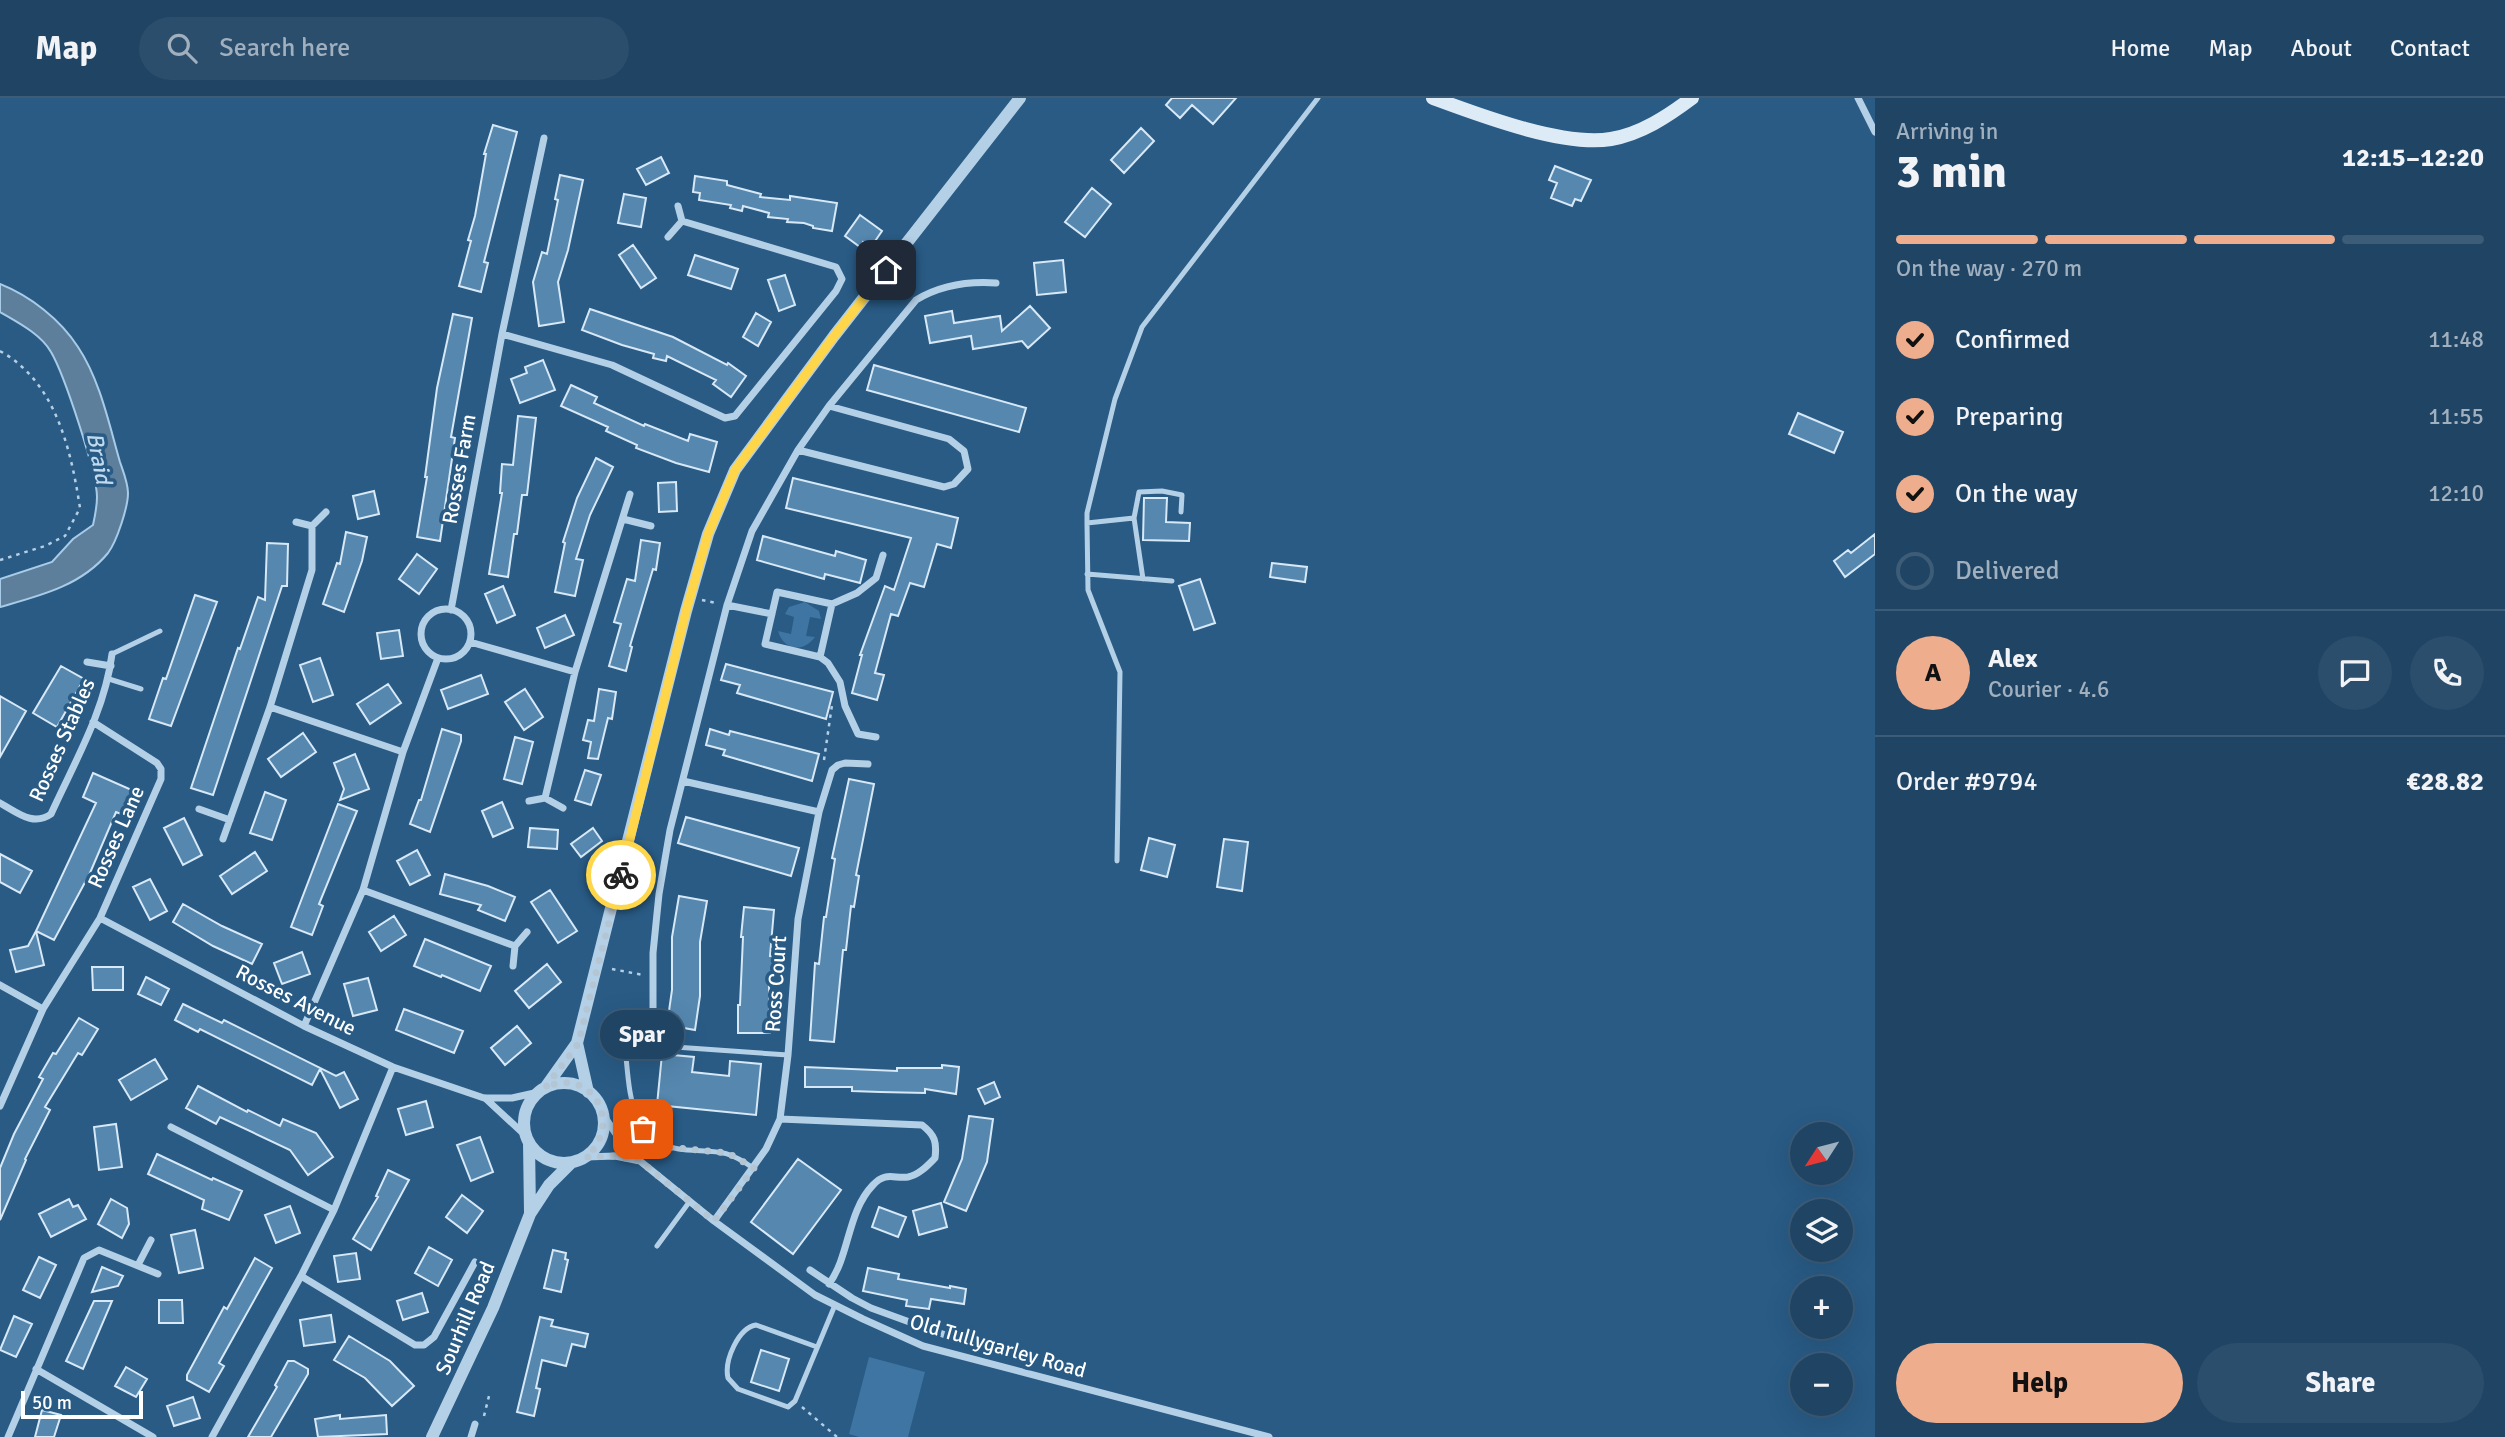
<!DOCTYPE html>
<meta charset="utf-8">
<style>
body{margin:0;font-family:Signika,sans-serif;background:#2c4e6d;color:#f1f3f6;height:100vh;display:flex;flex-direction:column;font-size:26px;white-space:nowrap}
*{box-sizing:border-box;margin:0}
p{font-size:23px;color:#a1b0bf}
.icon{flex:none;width:38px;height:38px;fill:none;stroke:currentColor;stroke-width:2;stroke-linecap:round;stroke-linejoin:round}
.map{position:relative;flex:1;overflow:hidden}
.sheet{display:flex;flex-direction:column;background:#1f4464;width:630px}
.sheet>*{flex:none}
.needle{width:46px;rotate:234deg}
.fabs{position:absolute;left:1790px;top:1024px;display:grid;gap:14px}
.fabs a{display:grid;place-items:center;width:63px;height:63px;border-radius:50%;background:#1f4464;box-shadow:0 7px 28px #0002,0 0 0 2px #3c5c78;font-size:35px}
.scale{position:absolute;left:21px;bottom:18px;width:122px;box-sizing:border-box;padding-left:7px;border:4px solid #fff;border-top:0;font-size:19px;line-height:24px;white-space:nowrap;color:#fff;-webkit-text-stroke:5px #295b85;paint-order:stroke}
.pin{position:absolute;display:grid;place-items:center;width:60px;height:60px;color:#fff;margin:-30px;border-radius:14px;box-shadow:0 4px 10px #0006}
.courier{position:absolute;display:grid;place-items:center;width:70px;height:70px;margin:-35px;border:5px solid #ffd54a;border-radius:50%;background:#fff;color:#222;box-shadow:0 2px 9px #0007}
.bubble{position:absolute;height:49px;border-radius:24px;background:#1f4464;box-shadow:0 7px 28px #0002,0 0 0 2px #3c5c78;font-size:23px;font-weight:700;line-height:49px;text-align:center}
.summary em{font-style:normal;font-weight:700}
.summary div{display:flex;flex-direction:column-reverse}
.summary{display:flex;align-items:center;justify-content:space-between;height:119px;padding:0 21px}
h1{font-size:46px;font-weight:700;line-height:52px}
.bar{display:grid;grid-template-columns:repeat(4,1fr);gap:10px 7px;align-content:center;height:84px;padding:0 21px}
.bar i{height:9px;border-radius:5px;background:#3c5c78}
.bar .active{background:#eead8d}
.bar p{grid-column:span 4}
.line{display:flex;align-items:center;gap:18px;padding:0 21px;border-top:2px solid #3c5c78}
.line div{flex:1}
.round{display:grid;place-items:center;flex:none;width:74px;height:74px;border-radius:37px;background:#2c4e6d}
ol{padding:0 21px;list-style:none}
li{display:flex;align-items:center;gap:21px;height:77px}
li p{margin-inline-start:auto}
li .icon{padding:7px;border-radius:50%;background:#eead8d;color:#111;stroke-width:4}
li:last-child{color:#a1b0bf}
li i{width:38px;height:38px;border:4px solid #3c5c78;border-radius:50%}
.cta{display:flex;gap:14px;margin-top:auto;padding:14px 21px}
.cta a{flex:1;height:80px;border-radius:42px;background:#eead8d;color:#111;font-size:28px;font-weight:700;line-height:80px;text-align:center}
.cta a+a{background:#2c4e6d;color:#f1f3f6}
header{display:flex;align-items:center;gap:42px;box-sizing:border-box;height:98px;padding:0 35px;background:#1f4464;border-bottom:2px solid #3c5c78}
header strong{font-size:33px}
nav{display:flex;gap:38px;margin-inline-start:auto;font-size:24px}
.search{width:490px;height:63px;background:#2c4e6d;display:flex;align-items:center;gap:18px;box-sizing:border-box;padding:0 24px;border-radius:38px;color:#a1b0bf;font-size:26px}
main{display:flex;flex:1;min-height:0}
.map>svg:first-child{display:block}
.green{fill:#3e75a2}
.water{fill:#5d7f9c;stroke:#a8cce8;stroke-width:2}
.building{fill:#5587af;stroke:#d7e8f6;stroke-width:2}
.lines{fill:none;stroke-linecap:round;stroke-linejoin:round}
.path{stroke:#b4d0e7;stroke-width:2.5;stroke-dasharray:3.5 5;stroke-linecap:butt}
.service{stroke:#b4d0e7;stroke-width:5}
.minor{stroke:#b4d0e7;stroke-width:7}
.tertiary{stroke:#b4d0e7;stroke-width:12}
.secondary{stroke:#ddebf7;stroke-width:14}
.done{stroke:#b4c6d4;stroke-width:7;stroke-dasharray:0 12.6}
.route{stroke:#ffd54a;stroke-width:9}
.labels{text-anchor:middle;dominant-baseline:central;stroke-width:7;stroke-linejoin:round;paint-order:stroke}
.street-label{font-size:21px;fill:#fff;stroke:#295b85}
.water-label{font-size:23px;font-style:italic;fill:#bfdaef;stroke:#295b85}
</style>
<header>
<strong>Map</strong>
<div class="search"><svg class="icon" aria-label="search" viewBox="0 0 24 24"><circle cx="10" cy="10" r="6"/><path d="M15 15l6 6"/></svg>Search here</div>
<nav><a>Home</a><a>Map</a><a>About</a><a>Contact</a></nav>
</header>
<main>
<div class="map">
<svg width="1875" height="1339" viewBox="0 0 1875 1339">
<rect width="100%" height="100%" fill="#295b85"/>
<!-- green -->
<path class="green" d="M805 504 819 513 821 521 810 519 806 538 815 539C803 555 784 553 778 533L791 536 794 519 785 516 789 509Z
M869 1259 925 1274 908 1339H859L849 1336Z"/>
<!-- water -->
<path class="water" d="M0 186C30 198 60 221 78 249 100 282 109 326 120 364 123 373 128 385 128 395 128 409 117 443 108 455 81 488 39 498 0 509V481L52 464 73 441 93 427C95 418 97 408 97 399 97 375 64 276 51 254 41 236 17 224 0 214Z"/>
<!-- building -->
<path class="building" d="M1172 0H1236L1213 26 1192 7 1180 20 1166 7Z
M493 27 517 34 484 164 488 165 481 194 459 188 471 143 468 142 475 118 486 56H484Z
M1141 30 1154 43 1124 75 1111 62Z
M661 59 669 75 646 87 637 71Z
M1555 68 1591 82 1581 103 1575 101 1572 108 1551 100 1557 85 1549 82Z
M560 77 583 82 568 152 558 184 564 224 539 228 533 184 542 154 547 156 558 102 555 101Z
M695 78 727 83V87L761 96 760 99 790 102V98L837 105 832 133 813 130V128L804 125 787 124 788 121 768 119 769 115 743 108 742 113 730 110 731 107 699 102 700 95 693 94Z
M1092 90 1111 106 1085 139 1065 124Z
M624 96 646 100 641 129 618 125Z
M860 117 882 133 871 149 863 144 860 149 845 138Z
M633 147 656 180 641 190 619 157Z
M695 157 738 171 731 191 688 177Z
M1063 162 1066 194 1037 197 1034 165Z
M785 177 795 207 779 213 768 182Z
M1030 208 1050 230 1028 250 1022 243 973 251 971 238 930 245 925 218 952 213 954 225 1000 218 1002 233Z
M590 211 673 239 727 267 728 265 746 278 731 299 713 286 716 282 667 258 666 263 653 260 654 256 622 247 582 232Z
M756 215 771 224 758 248 743 239Z
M453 216 472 220 451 339 455 340 440 443 417 439 427 379H425L437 290Z
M543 262 555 292 520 305 511 281 527 275 525 269Z
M874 267 1026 310 1019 334 867 292Z
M571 287 597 299 594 305 644 328 645 326 688 343 690 336 717 344 709 374 676 365 636 350 637 347 606 333 608 329 561 308Z
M1798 315 1843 334 1834 355 1789 336Z
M518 318 536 320 527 397H522L517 436H514L508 479 489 476 502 395H500L502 366 513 367Z
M596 360 613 369 590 417 576 461 583 462 575 498 555 494 565 445 563 444 577 400Z
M793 380 958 420 951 450 937 446 924 489 910 485 898 518 891 516 875 575 884 577 877 602 852 595 862 557H860L885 488 894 492 911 440 786 410Z
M676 384 677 413 659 414 658 385Z
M374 393 379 416 358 421 353 398Z
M1144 400H1167L1166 424 1190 425 1189 443 1143 442Z
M346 434 367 439 362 463 344 514 323 506 337 465 340 466Z
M1875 436V456L1845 479 1834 463 1848 452 1851 455Z
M763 438 835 458 836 453 866 462 860 485 825 476 824 481 757 462Z
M641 442 660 445 656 472 653 471 630 548 632 549 626 573 609 568 621 526 614 524 627 481 635 483Z
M267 445 288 446 287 488H282L213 697 191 690 238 550 240 551 258 499 265 502Z
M417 456 437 471 419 496 399 481Z
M1272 465 1307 469 1305 484 1270 479Z
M1200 481 1215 525 1194 532 1179 488Z
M503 488 515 517 497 525 485 496Z
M195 497 217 504 171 628 149 621 163 580 166 581Z
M565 517 574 537 545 550 537 530Z
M399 532 403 558 381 561 377 535Z
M320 560 333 597 313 604 300 567Z
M726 566 833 594 826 621 737 595 740 587 721 582Z
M61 568 84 581 57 629 33 615Z
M481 577 488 596 448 611 441 592Z
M388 586 401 605 370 626 357 606Z
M525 591 543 619 524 632 505 604Z
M599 591 616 594 612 621 608 620 598 661 588 660 591 644 583 642 588 622 594 623Z
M0 598 26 613 0 659Z
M442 631 461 637V643L430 734 410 726 419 702H421Z
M710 631 729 637 730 633 819 656 812 683 723 657 725 652 706 647Z
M303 635 316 654 281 679 268 661Z
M515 639 533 644 522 686 504 681Z
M355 656 369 691 340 702 344 691 334 665Z
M585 672 601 677 591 707 575 702Z
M93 675 134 693 124 717 116 714 90 775 54 842 36 833 96 705 83 699Z
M849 681 874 686 856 777 859 778 854 809 851 808 846 852H843L834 944 810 942 815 865 819 866 824 819H826L835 761 832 760Z
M265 694 286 702 272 742 250 735Z
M502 704 513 730 493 739 482 713Z
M338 706 357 713 319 806 323 808 312 837 291 829Z
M686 719 799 750 791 778 678 745Z
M184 720 202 757 183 767 164 730Z
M530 730 558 732 557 751 528 749Z
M593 730 602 743 581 759 571 746Z
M1149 740 1175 747 1167 779 1141 772Z
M1224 741 1248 744 1242 793 1217 789Z
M417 752 430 777 410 787 397 763Z
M255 754 267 773 232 796 220 778Z
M0 756 32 773 20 795 0 784Z
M445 776 488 788 515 799 505 823 478 812 481 807 440 796Z
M150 781 167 813 150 822 133 789Z
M550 792 577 833 558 845 531 804Z
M679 798 707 803 700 844V898L695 932 667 927 672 892V839Z
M183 806 222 828 262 846 252 866 213 848 173 824Z
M744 809 774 812 770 858H773L772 888H769L770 935H738V907H740L743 839H741Z
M394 818 406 837 381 853 369 834Z
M36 833 44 867 16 874 10 852 28 848Z
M425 841 491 868 480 893 442 877 441 879 414 868Z
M302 854 310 876 282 886 274 865Z
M547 866 561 884 529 910 515 893Z
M92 869H123V892H93Z
M146 879 169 891 161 907 138 896Z
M368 880 377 912 353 918 344 886Z
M183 906 222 925 224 922 336 978 344 974 358 1001 340 1010 320 971 312 987 200 931 198 934 175 922Z
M404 911 463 933 454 955 396 932Z
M79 920 98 931 82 957 78 955 45 1009 50 1012 25 1061 26 1062 0 1122V1070L14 1036 43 981 39 979 53 955 56 956Z
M517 928 531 945 505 967 491 950Z
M662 956 694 959 692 974 729 978 730 963 761 966 756 1017 657 1007Z
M155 961 167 981 131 1002 119 982Z
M942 967 959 969 956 996 925 991V995L880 994 852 993V989H805V969L897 973V970H942Z
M994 984 1000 999 985 1006 978 991Z
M198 988 247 1014 248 1012 280 1028 283 1021 316 1035 333 1059 308 1077 290 1052 220 1019 216 1026 186 1010Z
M426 1003 433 1029 406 1037 398 1011Z
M969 1018 993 1021 987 1064 966 1113 944 1104 962 1061Z
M116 1026 122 1069 99 1072 94 1029Z
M480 1039 493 1074 471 1083 457 1047Z
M157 1056 212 1082 213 1080 242 1093 229 1122 202 1111 204 1102 148 1076Z
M798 1061 841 1092 793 1156 751 1124Z
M388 1072 409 1082 371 1152 353 1141 378 1099 376 1098Z
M462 1097 483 1113 467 1135 446 1119Z
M69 1101 73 1109 78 1107 86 1121 51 1139 39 1116Z
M111 1101 127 1110 129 1126 122 1140 98 1126Z
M941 1105 947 1129 919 1137 913 1113Z
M290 1108 300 1135 276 1145 265 1117Z
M879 1109 906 1119 898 1139 872 1129Z
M195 1132 203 1170 179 1175 171 1137Z
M429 1149 452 1162 438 1188 415 1175Z
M553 1152 566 1155 565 1161 568 1162 561 1194 544 1190Z
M356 1155 360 1181 338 1184 334 1158Z
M39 1159 56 1167 40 1200 23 1192Z
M255 1160 272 1170 219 1265 224 1268 209 1294 187 1282V1277L224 1209 227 1211Z
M102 1169 123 1178 118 1188 92 1194Z
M868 1170 899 1176 898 1181 950 1190V1188L966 1191 964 1206 931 1201 929 1211 906 1208 907 1202 863 1193Z
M422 1195 428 1214 403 1222 397 1203Z
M159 1202H182L183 1225H159Z
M94 1203H112L83 1271 66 1263Z
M331 1217 335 1244 304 1248 300 1222Z
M14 1218 32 1226 16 1259 0 1252Z
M540 1219 553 1222 551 1228 588 1236 585 1249 572 1246 566 1268 542 1262 536 1290 540 1291 534 1318 517 1314Z
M349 1238 390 1263 414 1288 392 1308 365 1280 334 1262Z
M761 1252 789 1261 779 1293 751 1284Z
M288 1263H294L308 1271V1276L271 1339H248L277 1289 275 1287Z
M126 1269 147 1281 136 1299 115 1288Z
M193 1299 200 1320 174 1328 167 1308Z
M42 1312 61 1317 54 1339H35Z
M340 1317V1321L386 1317 387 1336 318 1339 315 1321Z"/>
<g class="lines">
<!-- path -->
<path class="path" d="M0 253C56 284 71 352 80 410L65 438 45 448 0 462
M702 502 716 505
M824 662 832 607
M612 871 643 877
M637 960 654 953 653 940
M802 1309 837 1339
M484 1318 490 1294"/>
<!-- service -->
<path class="service" d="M1087 425 1134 420
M1087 476 1172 483
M1143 481 1134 420 1139 394 1162 393 1182 397 1181 414
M112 556 160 533
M109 581 141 591
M1117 763 1120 574 1088 492 1087 425V415L1115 301 1142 229 1318 0
M625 949C630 994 628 1048 687 1052 719 1054 726 1051 753 1070
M675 949 788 957
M657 1148 690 1103
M817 1249 756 1227C738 1230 724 1263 728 1280L738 1291 788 1309 795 1303 835 1207"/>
<!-- minor -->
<path class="minor" d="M1858 0 1875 34
M668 139 682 123 678 108
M502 236 612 267 725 320 735 318 836 193 842 181 836 169 682 123
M798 352 944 389 954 386 968 371 964 353 949 341 829 308
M623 421 651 428
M296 424 312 428 326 414
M832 506 857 495 876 480 883 457
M727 507 772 516
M421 536a25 25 0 1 1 50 0a25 25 0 1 1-50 0Z
M451 512 502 236 544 40
M470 544 575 574
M820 559 832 506 777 494 765 546 820 559 828 565 840 584 845 608 858 636 876 639
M87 564 111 568
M270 609 403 654
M683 683 819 714
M545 700 575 574 630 396
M529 703 545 700 563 710
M0 705C17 714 33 729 51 716 74 665 105 613 112 556
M199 711 230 722
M223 741 270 609 312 472V428
M363 792 515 848
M100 820 304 928 393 969 484 1000H512L539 994
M513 868 515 848 527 834
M0 887 43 911
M304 928 363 792 403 654 438 560
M653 929V855L659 796 670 732 727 507 752 433 798 352 829 308 916 202C941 187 967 183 996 185
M485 1000 526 1038
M0 1008 43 911 100 820 161 681V671L157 665 93 624
M604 1018 618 1039 640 1063 714 1123 815 1197 863 1221 923 1248 1269 1339
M780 1021 922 1027C935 1037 937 1044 935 1060 928 1067 919 1077 908 1079 894 1081 886 1073 873 1087 847 1114 850 1157 829 1186
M171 1029 334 1112
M586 1059 615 1058 640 1063
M714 1123 766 1051 780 1021 788 957 798 821 819 714 832 672 838 667 845 665 868 666
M138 1167 151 1142
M810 1172 852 1200 871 1210 948 1238
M301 1178 415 1247H424L434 1239 475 1164
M36 1271 153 1339
M8 1339 84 1160 99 1152 158 1176
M212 1339 301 1178 334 1112 393 969
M471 1339 475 1326"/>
<!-- tertiary -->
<path class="tertiary" d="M577 945 588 994
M524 1025a40 40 0 1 1 80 0a40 40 0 1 1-80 0Z
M545 990 577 945 686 513 708 436 735 372 834 238 1020 0
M529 1044 530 1115
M432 1339 493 1210 530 1116 549 1087 572 1064"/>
<!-- secondary -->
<path class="secondary" d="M1433 0C1479 17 1563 49 1611 41 1641 36 1668 18 1692 0"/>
</g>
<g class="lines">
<!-- done -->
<path class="done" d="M621 777 578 946 545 990C588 967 626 1023 586 1059L615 1058 640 1063 714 1123 754 1070 728 1055 666 1049 656 1044 643 1031"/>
<!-- route -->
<path class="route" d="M621 777 686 513 708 436 735 372 834 238 886 172"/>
</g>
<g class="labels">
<!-- street labels -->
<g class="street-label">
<text transform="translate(459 371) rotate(-80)">Rosses Farm</text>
<text transform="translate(62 642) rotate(-66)">Rosses Stables</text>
<text transform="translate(116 739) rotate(-66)">Rosses Lane</text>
<text transform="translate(776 886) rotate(-86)">Ross Court</text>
<text transform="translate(296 902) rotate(27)">Rosses Avenue</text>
<text transform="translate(465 1220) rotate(-67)">Sourhill Road</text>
<text transform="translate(998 1248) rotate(16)">Old Tullygarley Road</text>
</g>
<!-- water labels -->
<g class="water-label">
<text transform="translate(99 360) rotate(79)">Braid</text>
</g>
</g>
</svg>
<div class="fabs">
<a><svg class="needle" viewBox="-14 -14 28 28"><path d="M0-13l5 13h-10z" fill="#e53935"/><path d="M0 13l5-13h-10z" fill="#a1b0bf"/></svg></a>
<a><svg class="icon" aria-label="layers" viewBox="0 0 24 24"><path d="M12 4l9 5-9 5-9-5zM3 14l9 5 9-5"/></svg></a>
<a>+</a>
<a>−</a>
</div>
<div class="scale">50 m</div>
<div class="pin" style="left:643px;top:1031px;background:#ea580c"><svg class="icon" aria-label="bag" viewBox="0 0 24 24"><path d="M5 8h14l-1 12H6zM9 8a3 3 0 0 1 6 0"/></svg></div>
<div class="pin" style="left:886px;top:172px;background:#1f2937"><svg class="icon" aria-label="home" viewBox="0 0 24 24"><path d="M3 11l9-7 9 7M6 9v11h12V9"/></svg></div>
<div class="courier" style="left:621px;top:777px"><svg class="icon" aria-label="bike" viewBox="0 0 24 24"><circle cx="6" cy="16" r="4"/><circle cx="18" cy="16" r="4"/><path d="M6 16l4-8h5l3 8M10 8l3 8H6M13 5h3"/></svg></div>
<div class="bubble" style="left:600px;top:912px;width:84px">Spar</div>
</div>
<section class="sheet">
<div class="summary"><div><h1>3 min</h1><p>Arriving in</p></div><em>12:15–12:20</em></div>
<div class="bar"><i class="active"></i><i class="active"></i><i class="active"></i><i></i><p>On the way · 270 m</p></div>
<ol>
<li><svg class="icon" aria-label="check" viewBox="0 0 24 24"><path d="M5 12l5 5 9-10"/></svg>Confirmed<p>11:48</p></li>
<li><svg class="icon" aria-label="check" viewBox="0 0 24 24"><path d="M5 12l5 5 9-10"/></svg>Preparing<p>11:55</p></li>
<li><svg class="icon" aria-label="check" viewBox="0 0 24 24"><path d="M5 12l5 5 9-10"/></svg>On the way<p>12:10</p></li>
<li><i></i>Delivered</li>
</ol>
<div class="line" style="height:126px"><b class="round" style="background:#eead8d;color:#111">A</b><div><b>Alex</b><p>Courier · 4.6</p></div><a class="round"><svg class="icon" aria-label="chat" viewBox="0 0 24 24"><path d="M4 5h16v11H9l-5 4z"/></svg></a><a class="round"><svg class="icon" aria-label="phone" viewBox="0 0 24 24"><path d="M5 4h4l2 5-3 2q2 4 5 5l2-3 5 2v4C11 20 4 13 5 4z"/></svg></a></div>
<div class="line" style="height:91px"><div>Order #9794</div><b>€28.82</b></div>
<div class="cta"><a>Help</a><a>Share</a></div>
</section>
</main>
